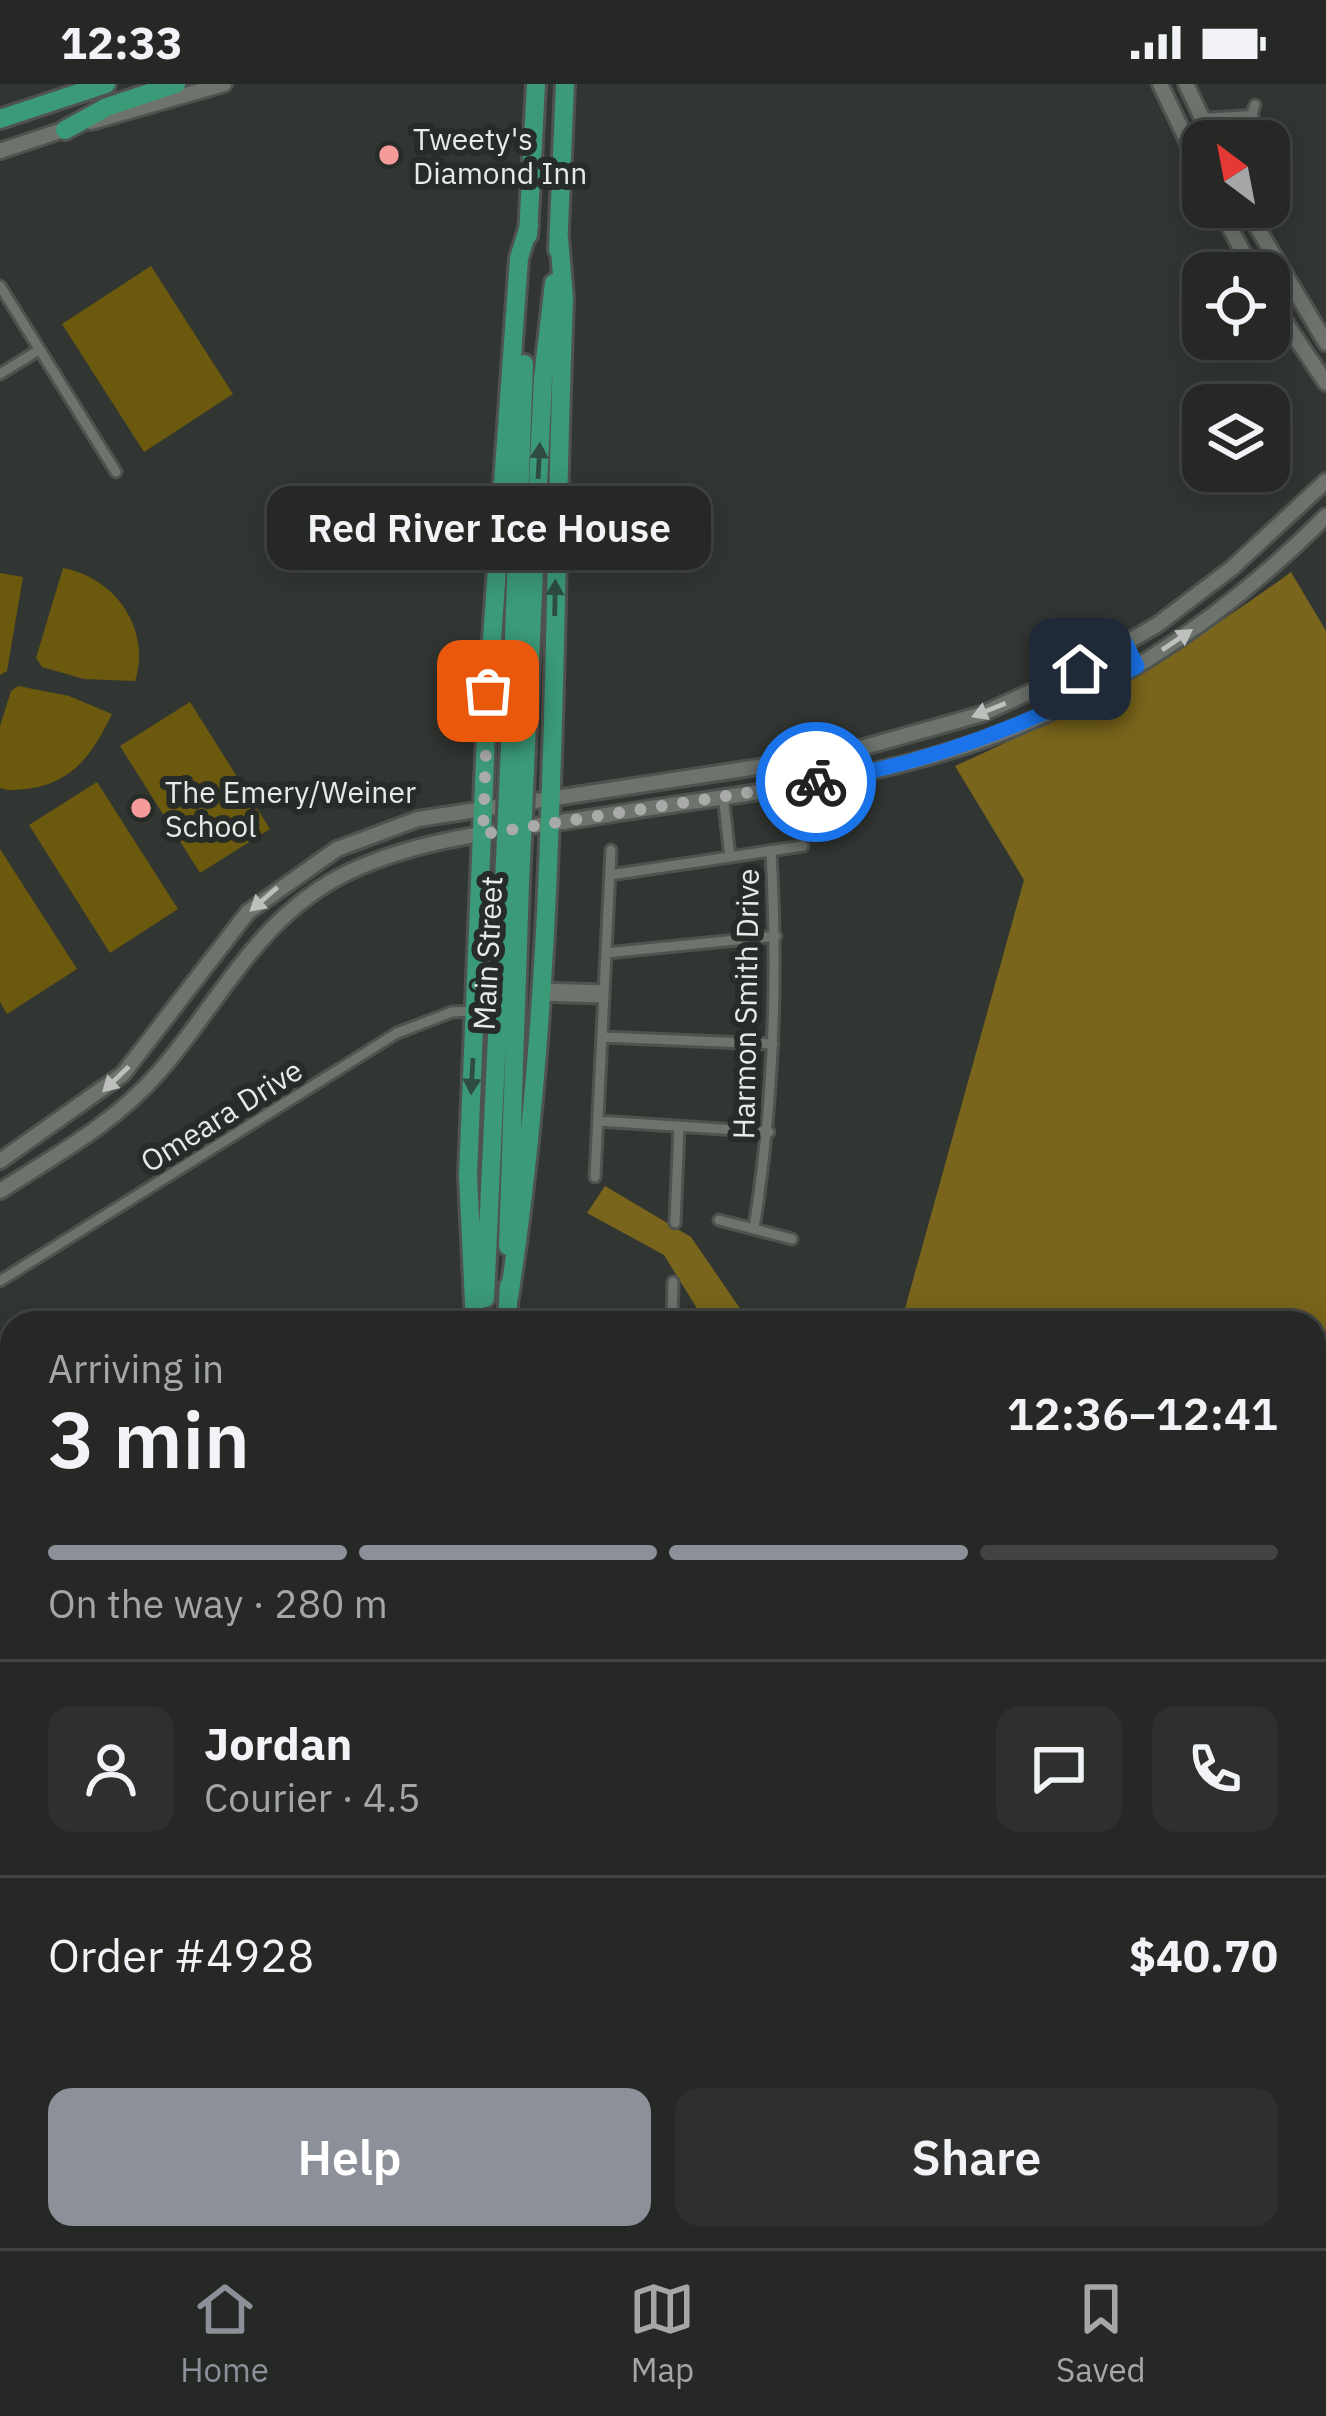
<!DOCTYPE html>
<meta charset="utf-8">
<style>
body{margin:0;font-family:"IBM Plex Sans",sans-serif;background:#2e302e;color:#f1f3f6;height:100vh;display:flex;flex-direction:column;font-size:45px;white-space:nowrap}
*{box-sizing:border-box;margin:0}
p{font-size:39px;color:#a4a6a7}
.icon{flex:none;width:66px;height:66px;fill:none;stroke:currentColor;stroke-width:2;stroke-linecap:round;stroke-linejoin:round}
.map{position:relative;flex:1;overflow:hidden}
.panel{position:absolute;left:0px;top:1227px;width:1326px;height:939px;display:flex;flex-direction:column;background:#262826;border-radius:36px 36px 0 0;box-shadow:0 6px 30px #0003,0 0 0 3px #424443}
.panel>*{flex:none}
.needle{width:78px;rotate:328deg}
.tools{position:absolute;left:1182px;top:36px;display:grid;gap:24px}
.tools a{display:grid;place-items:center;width:108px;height:108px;border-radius:24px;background:#262826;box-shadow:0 6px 30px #0003,0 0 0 3px #424443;font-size:60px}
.pin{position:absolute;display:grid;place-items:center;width:102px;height:102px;color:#fff;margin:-51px;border-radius:24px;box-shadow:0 6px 18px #0006}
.courier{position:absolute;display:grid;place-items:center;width:120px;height:120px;margin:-60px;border:9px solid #1a73e8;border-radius:50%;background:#fff;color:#222;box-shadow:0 3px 15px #0007}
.bubble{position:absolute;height:84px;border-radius:24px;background:#262826;box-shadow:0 6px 30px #0003,0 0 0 3px #424443;font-size:39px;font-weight:600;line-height:84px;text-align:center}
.overview em{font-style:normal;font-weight:600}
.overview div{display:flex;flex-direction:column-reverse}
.overview{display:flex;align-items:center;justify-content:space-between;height:204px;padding:0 48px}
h1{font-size:78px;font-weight:600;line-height:90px}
.bar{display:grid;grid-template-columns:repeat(4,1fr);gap:18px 12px;align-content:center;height:144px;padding:0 48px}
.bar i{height:15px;border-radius:9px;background:#424443}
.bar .on{background:#8c9099}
.bar p{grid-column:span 4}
.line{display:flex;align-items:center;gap:30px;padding:0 48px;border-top:3px solid #424443}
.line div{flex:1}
.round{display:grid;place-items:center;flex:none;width:126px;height:126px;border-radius:24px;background:#2e302e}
.cta{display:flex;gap:24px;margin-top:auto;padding:24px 48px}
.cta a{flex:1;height:138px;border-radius:24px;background:#8c9099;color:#fff;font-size:48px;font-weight:600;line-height:138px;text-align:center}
.cta a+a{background:#2e302e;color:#f1f3f6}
.status{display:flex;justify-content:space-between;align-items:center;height:84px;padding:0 60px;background:#262826;direction:ltr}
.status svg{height:33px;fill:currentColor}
.tabs{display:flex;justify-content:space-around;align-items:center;height:168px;border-top:3px solid #424443;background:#262826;font-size:33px;color:#a4a6a7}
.tabs a{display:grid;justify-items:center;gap:6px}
.tabs .on{color:#8c9099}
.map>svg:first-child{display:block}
.green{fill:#6b590e}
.forest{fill:#79651b}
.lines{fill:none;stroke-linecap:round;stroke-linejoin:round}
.street-casing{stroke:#4f534f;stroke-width:15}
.secondary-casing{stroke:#4f534f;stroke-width:20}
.highway-casing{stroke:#4f534f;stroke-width:24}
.street{stroke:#6e736e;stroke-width:9}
.secondary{stroke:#6e736e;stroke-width:14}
.highway{stroke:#3b9a78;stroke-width:18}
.highway-bridge-casing{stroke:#4f534f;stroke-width:24;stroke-linecap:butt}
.highway-bridge{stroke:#3b9a78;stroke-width:18}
.oneway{fill:#2e4d40}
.oneway2{fill:#bdc0bd}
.done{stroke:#a8aba8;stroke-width:12;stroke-dasharray:0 21.6}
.route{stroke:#1a73e8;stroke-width:15}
.poi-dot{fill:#f59b9a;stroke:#282c28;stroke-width:4.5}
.labels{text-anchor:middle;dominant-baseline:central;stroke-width:12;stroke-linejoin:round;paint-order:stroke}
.poi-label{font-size:30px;fill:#e7eae7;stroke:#282c28;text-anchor:start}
.street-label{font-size:30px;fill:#e7eae7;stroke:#282c28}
</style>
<div class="status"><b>12:33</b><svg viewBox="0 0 49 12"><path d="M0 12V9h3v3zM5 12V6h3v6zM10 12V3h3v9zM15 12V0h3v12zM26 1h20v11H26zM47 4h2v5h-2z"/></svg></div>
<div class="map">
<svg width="1326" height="2164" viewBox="0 0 1326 2164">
<rect width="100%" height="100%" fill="#323632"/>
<!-- green -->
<path class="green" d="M151 182 233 310 144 368 62 240Z
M63 484C115 493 152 546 135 597L84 595 42 583 36 574Z
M0 489 23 493 7 587 0 591Z
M18 602 69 612 112 630C89 678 66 706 8 706L0 704V642L11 607Z
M190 618 270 745 200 789 120 662Z
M97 698 178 825 110 869 29 741Z
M0 765 77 885 7 930 0 918Z"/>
<!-- forest -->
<path class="forest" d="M1291 488 1326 547V1513L1314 1510V1239H901L1024 796 955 682C1075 628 1185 566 1291 488Z
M605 1102 691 1153 750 1239H706L664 1171 587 1129Z
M1314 1625 1326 1628V2164H1054L1048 2154H1314Z"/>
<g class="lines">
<!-- street casing -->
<g class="street-casing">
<path id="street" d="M1243 57 1255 21
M0 202 116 388
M0 290 39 266
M723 711 730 773
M610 791 803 762
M606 869 776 852
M543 904 604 906
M540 912 604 914
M602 953 773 960
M598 1037 769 1048
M595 1093 611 766
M719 1136 792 1155
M675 1139 679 1044
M754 1144C774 1018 778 894 771 768
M0 1197 397 949 452 928 475 927
M672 1239 673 1198
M286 2164 301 2154"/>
</g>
<!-- secondary casing -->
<g class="secondary-casing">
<path id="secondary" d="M1160 0 1203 90
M1186 0 1213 57
M1203 37 1251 34
M91 38 224 0
M0 67 69 44
M1219 123 1254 189
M1245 123 1326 259
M1269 214 1326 299
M0 1077 123 990 248 828 337 765 418 735 836 671 982 630 1080 585 1157 541 1232 484 1326 397
M0 1107C56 1071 115 1039 159 988 222 916 259 830 351 787 431 750 520 746 606 731 716 713 829 702 936 671 1084 629 1218 541 1326 432"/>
</g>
<!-- highway casing -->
<g class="highway-casing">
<path id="highway" d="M0 35 106 0
M65 46 107 23 176 0
M528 151 536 0
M558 166 565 0
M526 661 543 294 554 199
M510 662 524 280
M508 1162 520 800
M509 1213C560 884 551 548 564 215L559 154
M485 1214 504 799
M475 1239 468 1091 487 626 519 174 529 142
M507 1239 509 1202
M424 2164V2154
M445 2164 446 2154
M464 2164V2154
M479 2164V2154"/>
</g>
<!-- street -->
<use href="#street" class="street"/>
<!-- secondary -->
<use href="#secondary" class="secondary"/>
<!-- highway -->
<use href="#highway" class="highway"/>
<!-- highway-bridge casing -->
<g class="highway-bridge-casing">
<path id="highway-bridge" d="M504 799 510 662
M520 800 526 661"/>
</g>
<!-- highway-bridge -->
<use href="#highway-bridge" class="highway-bridge"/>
</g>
<!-- one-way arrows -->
<defs><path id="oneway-solid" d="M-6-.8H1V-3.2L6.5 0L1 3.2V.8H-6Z" transform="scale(3)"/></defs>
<g class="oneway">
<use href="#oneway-solid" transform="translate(539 377) rotate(-87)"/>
<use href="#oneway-solid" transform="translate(555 514) rotate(-89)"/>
<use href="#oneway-solid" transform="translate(472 992) rotate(93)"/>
</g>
<g class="oneway2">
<use href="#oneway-solid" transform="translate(1177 556) rotate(-34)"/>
<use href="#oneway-solid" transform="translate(989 626) rotate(158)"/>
<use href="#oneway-solid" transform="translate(264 815) rotate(139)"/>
<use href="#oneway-solid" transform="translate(116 995) rotate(136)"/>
</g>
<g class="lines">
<!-- done -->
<path class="done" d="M488 607 483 750 816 698"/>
<!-- route -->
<path class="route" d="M816 698C931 679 1036 639 1137 582L1126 560 1080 585"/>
</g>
<!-- markers -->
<g class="poi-dot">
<circle cx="389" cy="71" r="12"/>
<circle cx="141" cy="724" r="12"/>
</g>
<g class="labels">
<!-- poi labels -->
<g class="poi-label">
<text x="413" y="54">Tweety's<tspan x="413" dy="34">Diamond Inn</tspan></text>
<text x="165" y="707">The Emery/Weiner<tspan x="165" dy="34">School</tspan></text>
</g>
<!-- street labels -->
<g class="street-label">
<text transform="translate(487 869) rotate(-87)">Main Street</text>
<text transform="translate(745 920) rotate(-89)">Harmon Smith Drive</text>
<text transform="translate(221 1031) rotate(-32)">Omeara Drive</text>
</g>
</g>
</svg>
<div class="tools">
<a><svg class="needle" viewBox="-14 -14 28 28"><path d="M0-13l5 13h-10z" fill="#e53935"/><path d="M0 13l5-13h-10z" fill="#a4a6a7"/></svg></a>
<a><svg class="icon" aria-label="locate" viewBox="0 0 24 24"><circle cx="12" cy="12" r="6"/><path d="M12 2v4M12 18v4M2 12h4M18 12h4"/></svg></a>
<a><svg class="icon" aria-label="layers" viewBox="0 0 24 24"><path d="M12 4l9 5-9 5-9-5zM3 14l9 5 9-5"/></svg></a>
</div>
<div class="pin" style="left:488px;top:607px;background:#ea580c"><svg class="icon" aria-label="bag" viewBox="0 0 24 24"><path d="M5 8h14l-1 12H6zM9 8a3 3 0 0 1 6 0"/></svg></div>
<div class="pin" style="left:1080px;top:585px;background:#1f2937"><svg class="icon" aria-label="home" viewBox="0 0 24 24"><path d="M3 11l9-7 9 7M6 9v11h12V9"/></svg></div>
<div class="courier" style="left:816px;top:698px"><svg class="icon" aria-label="bike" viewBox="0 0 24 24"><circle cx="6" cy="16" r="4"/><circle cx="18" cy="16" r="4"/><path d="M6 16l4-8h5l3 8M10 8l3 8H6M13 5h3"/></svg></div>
<div class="bubble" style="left:267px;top:402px;width:444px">Red River Ice House</div>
<section class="panel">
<div class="overview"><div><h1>3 min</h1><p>Arriving in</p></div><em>12:36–12:41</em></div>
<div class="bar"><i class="on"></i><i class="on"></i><i class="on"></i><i></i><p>On the way · 280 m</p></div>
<div class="line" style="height:216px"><a class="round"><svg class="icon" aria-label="person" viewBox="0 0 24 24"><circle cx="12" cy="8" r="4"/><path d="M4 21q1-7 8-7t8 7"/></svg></a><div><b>Jordan</b><p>Courier · 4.5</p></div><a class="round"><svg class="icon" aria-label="chat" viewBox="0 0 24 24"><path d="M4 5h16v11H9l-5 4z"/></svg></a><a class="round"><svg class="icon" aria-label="phone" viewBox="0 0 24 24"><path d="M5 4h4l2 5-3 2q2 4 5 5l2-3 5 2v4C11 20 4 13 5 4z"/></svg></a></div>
<div class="line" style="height:156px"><div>Order #4928</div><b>$40.70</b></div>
<div class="cta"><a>Help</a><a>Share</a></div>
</section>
</div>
<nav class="tabs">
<a class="on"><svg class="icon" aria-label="home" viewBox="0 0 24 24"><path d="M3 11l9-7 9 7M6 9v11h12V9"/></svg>Home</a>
<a><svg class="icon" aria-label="map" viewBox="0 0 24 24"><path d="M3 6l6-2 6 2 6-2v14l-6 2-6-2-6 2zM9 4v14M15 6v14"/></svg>Map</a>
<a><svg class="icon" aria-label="saved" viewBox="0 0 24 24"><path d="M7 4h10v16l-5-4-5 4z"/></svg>Saved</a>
</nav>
